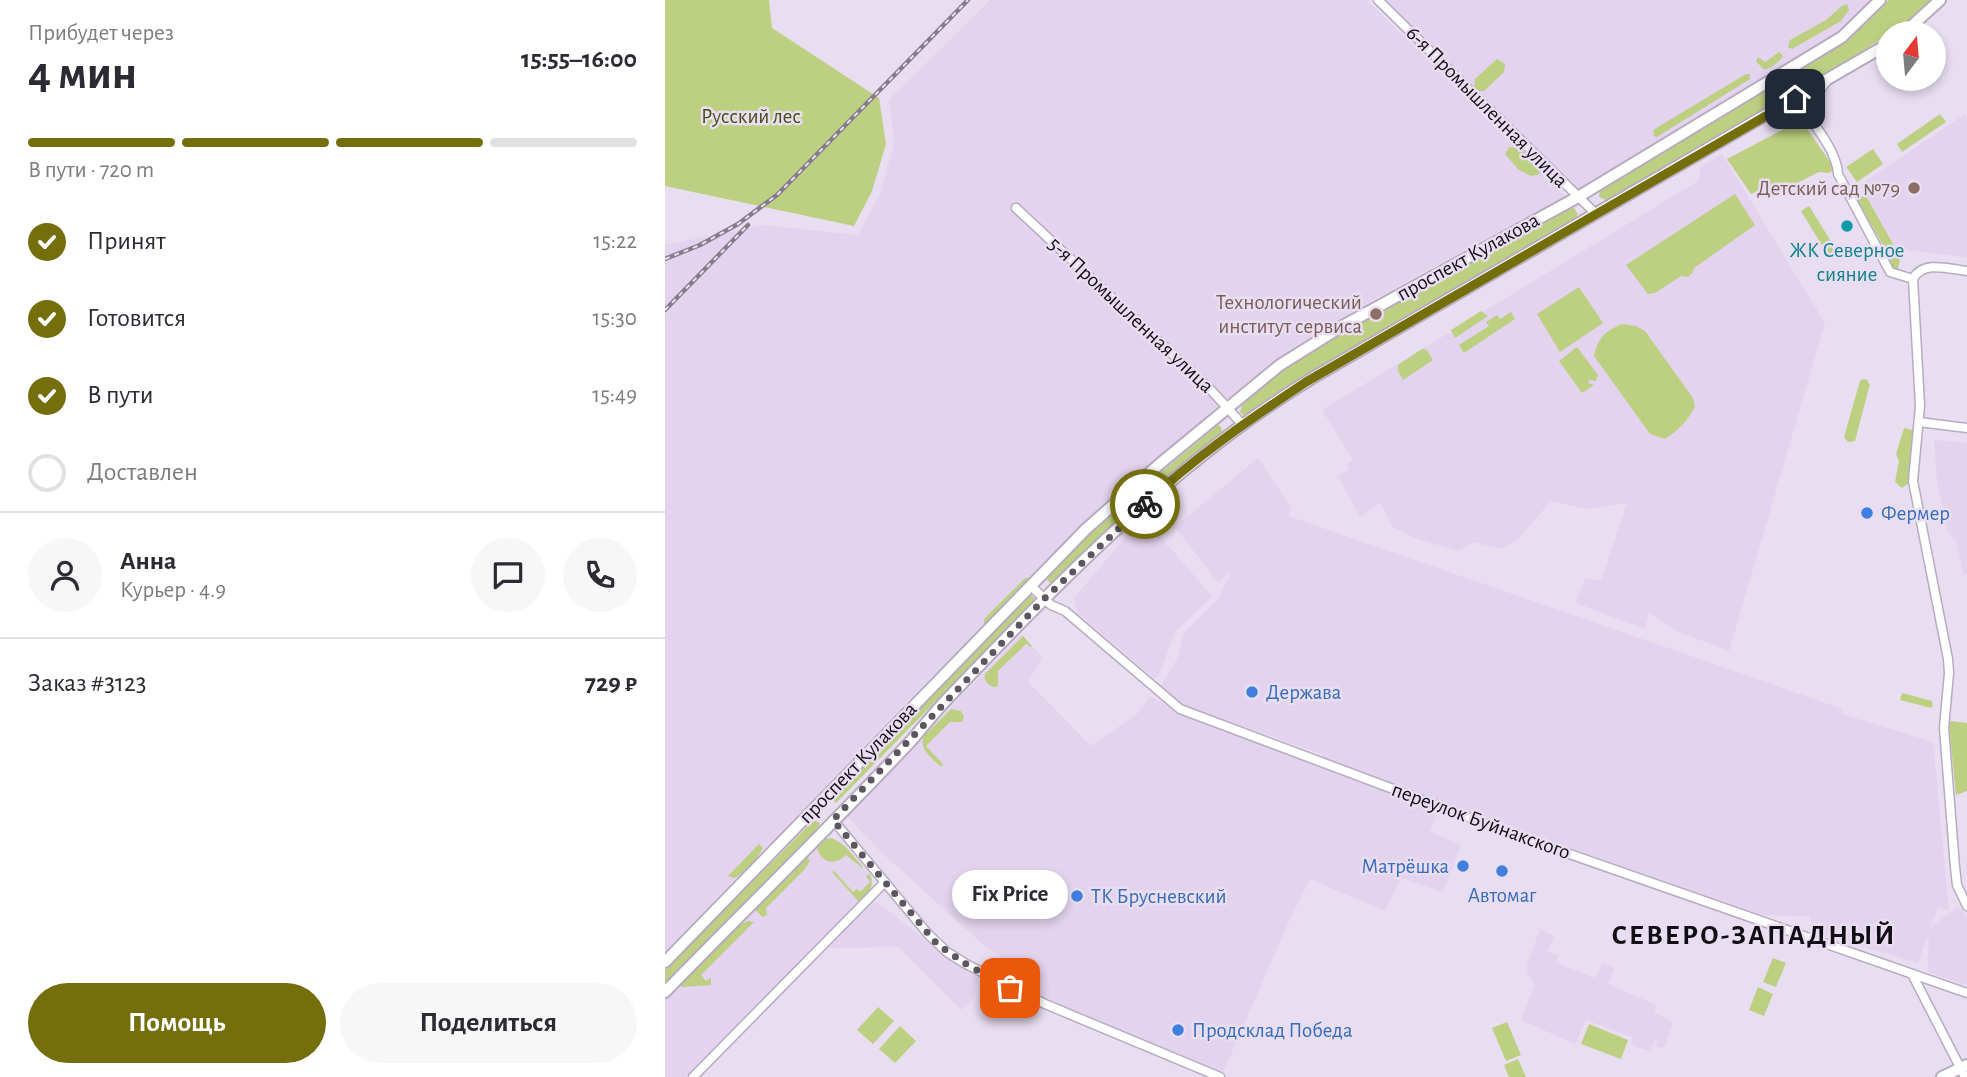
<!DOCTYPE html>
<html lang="ru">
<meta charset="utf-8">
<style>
body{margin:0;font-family:"Alegreya Sans",sans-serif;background:#f7f7f7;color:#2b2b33;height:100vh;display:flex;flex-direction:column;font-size:26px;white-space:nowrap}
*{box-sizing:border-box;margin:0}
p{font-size:23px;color:#7c7c81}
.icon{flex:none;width:38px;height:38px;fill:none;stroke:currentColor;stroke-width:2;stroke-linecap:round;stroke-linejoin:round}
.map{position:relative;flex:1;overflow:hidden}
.side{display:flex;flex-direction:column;background:#fff;width:665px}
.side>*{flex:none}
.needle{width:46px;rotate:16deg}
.tools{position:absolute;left:1211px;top:21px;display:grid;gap:14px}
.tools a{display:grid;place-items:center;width:70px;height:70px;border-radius:50%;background:#fff;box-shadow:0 4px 10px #0003;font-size:35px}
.pin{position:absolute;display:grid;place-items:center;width:60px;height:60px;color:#fff;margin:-30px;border-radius:14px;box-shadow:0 4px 10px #0006}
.courier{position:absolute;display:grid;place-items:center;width:70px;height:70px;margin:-35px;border:5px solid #746e0d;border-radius:50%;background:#fff;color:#222;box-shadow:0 2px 9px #0007}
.bubble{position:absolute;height:49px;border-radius:24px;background:#fff;box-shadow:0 4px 10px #0003;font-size:23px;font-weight:600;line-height:49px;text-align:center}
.head em{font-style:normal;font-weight:600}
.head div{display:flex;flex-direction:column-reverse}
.head{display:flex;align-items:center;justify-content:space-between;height:119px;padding:0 28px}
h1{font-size:46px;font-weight:600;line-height:52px}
.bar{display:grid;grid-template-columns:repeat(4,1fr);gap:10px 7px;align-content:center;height:84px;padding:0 28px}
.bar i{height:9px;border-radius:5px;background:#e1e1e2}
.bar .on{background:#746e0d}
.bar p{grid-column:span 4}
.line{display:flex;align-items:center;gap:18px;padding:0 28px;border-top:2px solid #e1e1e2}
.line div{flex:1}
.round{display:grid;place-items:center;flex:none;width:74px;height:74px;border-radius:37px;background:#f7f7f7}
ol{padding:0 28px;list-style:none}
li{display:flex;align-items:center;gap:21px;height:77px}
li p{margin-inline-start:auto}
li .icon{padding:7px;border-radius:50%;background:#746e0d;color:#fff;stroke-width:4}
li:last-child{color:#7c7c81}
li i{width:38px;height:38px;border:4px solid #e1e1e2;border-radius:50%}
.button{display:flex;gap:14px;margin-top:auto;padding:14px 28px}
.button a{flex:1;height:80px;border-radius:42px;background:#746e0d;color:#fff;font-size:28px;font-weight:600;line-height:80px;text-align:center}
.button a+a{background:#f7f7f7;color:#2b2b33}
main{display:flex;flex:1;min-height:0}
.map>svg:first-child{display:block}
.built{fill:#e3d3ee}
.green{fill:#bdd081}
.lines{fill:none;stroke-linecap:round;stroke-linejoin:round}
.minor-casing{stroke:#b7acbf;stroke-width:11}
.major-casing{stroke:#b7acbf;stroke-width:14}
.minor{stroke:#fff;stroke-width:8}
.major{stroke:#fff;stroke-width:10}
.rail-casing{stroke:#847c8a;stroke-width:4.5}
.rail{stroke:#e9ddf1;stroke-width:2;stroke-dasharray:5;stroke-linecap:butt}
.done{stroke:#5d5661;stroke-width:7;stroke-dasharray:0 12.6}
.route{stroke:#746e0d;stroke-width:9}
.education-dot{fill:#8d6e63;stroke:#e9ddf1;stroke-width:2.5}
.culture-dot{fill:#0f9aa8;stroke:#e9ddf1;stroke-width:2.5}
.shop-dot{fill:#3f7fe0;stroke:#e9ddf1;stroke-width:2.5}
.labels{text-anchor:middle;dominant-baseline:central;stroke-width:5;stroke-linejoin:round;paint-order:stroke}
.street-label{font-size:21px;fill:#110d14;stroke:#e9ddf1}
.park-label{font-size:21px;fill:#455016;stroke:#e9ddf1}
.education-label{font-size:21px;fill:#785e54;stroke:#e9ddf1;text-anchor:end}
.culture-label{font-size:21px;fill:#0d838f;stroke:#e9ddf1}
.shop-label{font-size:21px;fill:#366cbe;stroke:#e9ddf1;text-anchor:start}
.district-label{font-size:28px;font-weight:bold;letter-spacing:2px;fill:#110d14;stroke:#e9ddf1}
</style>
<main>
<section class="side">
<div class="head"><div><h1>4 мин</h1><p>Прибудет через</p></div><em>15:55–16:00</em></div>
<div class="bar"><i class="on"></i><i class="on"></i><i class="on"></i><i></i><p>В пути · 720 m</p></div>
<ol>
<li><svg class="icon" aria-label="check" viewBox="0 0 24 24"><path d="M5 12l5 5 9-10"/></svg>Принят<p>15:22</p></li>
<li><svg class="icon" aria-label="check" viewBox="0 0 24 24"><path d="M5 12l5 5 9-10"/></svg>Готовится<p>15:30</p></li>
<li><svg class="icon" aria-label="check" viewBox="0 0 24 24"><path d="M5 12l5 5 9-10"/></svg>В пути<p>15:49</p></li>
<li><i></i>Доставлен</li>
</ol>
<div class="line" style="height:126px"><a class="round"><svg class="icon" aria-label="person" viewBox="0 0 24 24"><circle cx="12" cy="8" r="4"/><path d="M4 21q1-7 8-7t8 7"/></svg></a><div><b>Анна</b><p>Курьер · 4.9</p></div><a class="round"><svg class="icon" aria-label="chat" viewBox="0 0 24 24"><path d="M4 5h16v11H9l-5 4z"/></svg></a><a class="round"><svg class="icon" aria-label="phone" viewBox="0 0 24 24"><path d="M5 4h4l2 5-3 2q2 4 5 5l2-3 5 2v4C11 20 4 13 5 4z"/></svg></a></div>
<div class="line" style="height:91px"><div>Заказ #3123</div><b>729 ₽</b></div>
<div class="button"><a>Помощь</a><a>Поделиться</a></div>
</section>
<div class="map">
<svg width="1302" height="1077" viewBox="0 0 1302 1077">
<rect width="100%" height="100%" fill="#e9ddf1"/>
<!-- built -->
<path class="built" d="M325 0H702L900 196 709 299 625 349 560 400 452 493 259 684 0 951V245L98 225 193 235 216 192 229 143 224 100Z
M721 0H1209L1175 34 912 193Z
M1299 115 1302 119V257L1232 249 1195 185Z
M1057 154 1160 323 1064 651 1011 631 984 612 980 629 911 603 920 578 936 581 962 503 922 509 886 501 853 539 837 549 808 542 794 551 749 538 728 527 715 503 695 517 673 476 684 469 682 464 688 460 657 410 1033 181 1036 172 1034 168Z
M1269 440 1302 443V574H1298L1292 543 1283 532 1272 482Z
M593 458 627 509 623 516 1178 709 1177 714 1268 742 1284 911 1273 907 1265 928 1293 907 1302 918V985L1263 972 1264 932 1253 963 1152 932 1144 916 1091 915 656 758 657 754 525 708 512 701 495 687 512 659 519 633 554 598 567 570 553 582 510 527Z
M478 517 547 596 510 632 495 672 490 679 413 613 409 598Z
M356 634 377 657 363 682 426 746 472 714 485 696 517 715 774 809 765 832 796 845 778 892 736 878 720 911 645 879 623 923 557 1075 327 976 335 955 321 947 217 853 182 816Z
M162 838 174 840 205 874 208 885 201 897 204 902H212L274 951 313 978 308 998 296 1010 233 947 149 948 22 1077H0V1000L156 840Z
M875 929 889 936 882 951 893 956 891 963 930 978 938 963 949 968 943 984 991 1005 989 1012 1008 1023 999 1048 991 1046 993 1040 990 1039 985 1051 967 1046V1037L921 1020 910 1044 856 1020 870 985 862 971V966Z"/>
<!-- green -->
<path class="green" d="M0 0H104L107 28 214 98 221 144 207 191 189 226 0 186Z
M1224 0H1266L1251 15 1192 55 941 200 934 197 935 189 1178 43Z
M1182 4 1184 10 1176 21 1127 49 1123 47 1125 40 1161 20 1177 6Z
M1114 52 1118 56C1115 62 1105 69 1098 69L1091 61 1093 57 1100 62Z
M832 59 840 64 839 72 819 91H812L809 87 810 79Z
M1081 74H1085V79L992 137 989 136 988 130Z
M1275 114 1281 122 1237 152 1232 144Z
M1136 120 1170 169 1164 173 1154 172 1120 189 1113 183 1086 194 1062 159Z
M844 147C858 147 873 161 875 174L866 176 854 170 840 154Z
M1208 149 1218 164 1192 182 1181 167Z
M1070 194 1090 225 1029 268 1028 272 1023 277 1016 276 990 293 983 294 961 265Z
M1200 194 1231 249 1237 250 1233 269H1228L1219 247 1192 200Z
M1144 206 1172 251 1164 257 1136 211Z
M909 208 913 214 909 220 669 359 583 414 578 415 575 412 578 403 623 367 655 346 902 209Z
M914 287 938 323 895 352 872 314Z
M816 311 823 316 790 338 786 330Z
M846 312 850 319 799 353 794 345 824 326 821 322 832 315 835 319Z
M957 324 971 326 980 331 1028 398 1030 407C1022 421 1014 430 1000 439L985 434 929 356C933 338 940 331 957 324Z
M912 347 933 375 931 381 924 380 923 383 929 385 917 393 894 361Z
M757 349 762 350 768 360 738 380 733 371V365Z
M1198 379 1203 380V383L1205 384 1190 441 1183 442 1179 437 1195 381Z
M1249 423 1245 482 1237 488 1230 482 1234 461 1231 454 1239 428 1247 430Z
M553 425 556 427 557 432C499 479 443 529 390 582L385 583 382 580 384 575 433 525Z
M360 578 368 579 319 629V619Z
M365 595 369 597V601L171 803 164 797Z
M358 636 367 646 366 647 361 644 333 671V685L331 687C324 687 318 681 320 674Z
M1237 693 1267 701 1268 706 1266 708 1235 700Z
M286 709 296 711 299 717 297 722H285L261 746 278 764 276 767C267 758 255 751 258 737Z
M1286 721 1302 723V791L1291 795 1284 725Z
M149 820 155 823 153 828 0 984V970Z
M167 838 180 846 198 867 197 868 181 855C170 867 156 862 152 848L156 840Z
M94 844 98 848C91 860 82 871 70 878L63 876Z
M143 858 145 861 139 870 101 908 102 915 98 917 90 910 91 907 138 859Z
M169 871 188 892 192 889 195 892 205 882 201 876 205 874C210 885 204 896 194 902L167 872Z
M83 921 89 922 36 975 41 981 46 978V985L17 987 15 984 69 928Z
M1108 958 1121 963 1111 987 1098 982Z
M1093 987 1108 994 1099 1016 1084 1010Z
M213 1007 229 1021 208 1044 192 1030Z
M842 1022 856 1055 841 1061 827 1028Z
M924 1024 963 1040 956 1059 916 1044Z
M235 1026 251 1041 230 1063 214 1049Z
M853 1059 861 1077H844L839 1065Z"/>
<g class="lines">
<!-- minor casing -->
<g class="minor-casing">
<path id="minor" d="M713 0 931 214
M1128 101C1145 116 1172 151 1173 174L1225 272 1248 279
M1140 110 1161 82
M351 208 546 390 578 425
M1302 271C1284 269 1258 260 1248 279L1255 406 1248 481 1283 659 1284 673 1279 728 1290 867 1292 885 1302 906
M1254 422 1302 428
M366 586 386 605 400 611 515 709 856 837 1302 993
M168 820 263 934 282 952 301 964 380 1004 555 1077
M1247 974 1300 1077
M28 1077 220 882"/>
</g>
<!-- major casing -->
<g class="major-casing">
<path id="major" d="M1239 33 1275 0
M0 962 421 529 497 462 615 365 674 328 913 197 1177 37 1215 0
M0 992C82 908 165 827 245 742 259 726 272 709 287 694 397 579 512 460 649 377L1223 44
M1277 1077 1302 1065"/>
</g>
<!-- minor -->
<use href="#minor" class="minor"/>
<!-- major -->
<use href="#major" class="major"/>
<!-- rail casing -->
<g class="rail-casing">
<path id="rail" d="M0 259 35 245 73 224 112 195 303 0
M0 310 83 225"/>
</g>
<!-- rail -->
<use href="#rail" class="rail"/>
</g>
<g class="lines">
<!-- done -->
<path class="done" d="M345 988 301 964 272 944 168 820 379 599 480 504"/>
<!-- route -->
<path class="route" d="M480 504C529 458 585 419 641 382L1130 99"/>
</g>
<!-- markers -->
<g class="education-dot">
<circle cx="1249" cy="188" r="7"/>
<circle cx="711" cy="314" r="7"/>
</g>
<circle class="culture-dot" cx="1182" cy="226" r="7"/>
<g class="shop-dot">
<circle cx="1202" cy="513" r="7"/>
<circle cx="587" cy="692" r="7"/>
<circle cx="798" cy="866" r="7"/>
<circle cx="837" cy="871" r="7"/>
<circle cx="412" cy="896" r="7"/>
<circle cx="513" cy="1030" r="7"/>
</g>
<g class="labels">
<!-- street labels -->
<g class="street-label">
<text transform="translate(822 107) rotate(45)">6-я Промышленная улица</text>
<text transform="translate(803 257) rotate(-29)">проспект Кулакова</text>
<text transform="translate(466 315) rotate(43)">5-я Промышленная улица</text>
<text transform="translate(193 763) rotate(-46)">проспект Кулакова</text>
<text transform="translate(816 821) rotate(20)">переулок Буйнакского</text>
</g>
<!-- park labels -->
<g class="park-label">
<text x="86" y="116">Русский лес</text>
</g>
<!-- education labels -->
<g class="education-label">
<text x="1235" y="188">Детский сад №79</text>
<text x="697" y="302">Технологический<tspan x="697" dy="24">институт сервиса</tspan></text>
</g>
<!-- culture labels -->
<g class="culture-label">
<text x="1182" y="250">ЖК Северное<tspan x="1182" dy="24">сияние</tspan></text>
</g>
<!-- shop labels -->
<g class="shop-label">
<text x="1216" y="513">Фермер</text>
<text x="601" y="692">Держава</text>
<text x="784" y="866" text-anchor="end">Матрёшка</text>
<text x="837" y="895" text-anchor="middle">Автомаг</text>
<text x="426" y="896">ТК Брусневский</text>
<text x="527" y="1030">Продсклад Победа</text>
</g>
<!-- district labels -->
<g class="district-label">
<text x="1089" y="936">СЕВЕРО-ЗАПАДНЫЙ</text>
</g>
</g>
</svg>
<div class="tools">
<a><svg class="needle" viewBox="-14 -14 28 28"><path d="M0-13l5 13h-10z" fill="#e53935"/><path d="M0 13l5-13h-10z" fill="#7c7c81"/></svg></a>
</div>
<div class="pin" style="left:345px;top:988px;background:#ea580c"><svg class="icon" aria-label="bag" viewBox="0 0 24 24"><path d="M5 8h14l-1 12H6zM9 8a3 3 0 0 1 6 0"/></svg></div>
<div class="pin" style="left:1130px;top:99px;background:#1f2937"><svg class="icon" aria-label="home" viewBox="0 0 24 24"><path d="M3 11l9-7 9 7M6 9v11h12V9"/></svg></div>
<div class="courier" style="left:480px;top:504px"><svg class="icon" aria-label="bike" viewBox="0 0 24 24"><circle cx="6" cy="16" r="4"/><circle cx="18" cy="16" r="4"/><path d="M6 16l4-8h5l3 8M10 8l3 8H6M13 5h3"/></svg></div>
<div class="bubble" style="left:287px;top:870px;width:116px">Fix Price</div>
</div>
</main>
